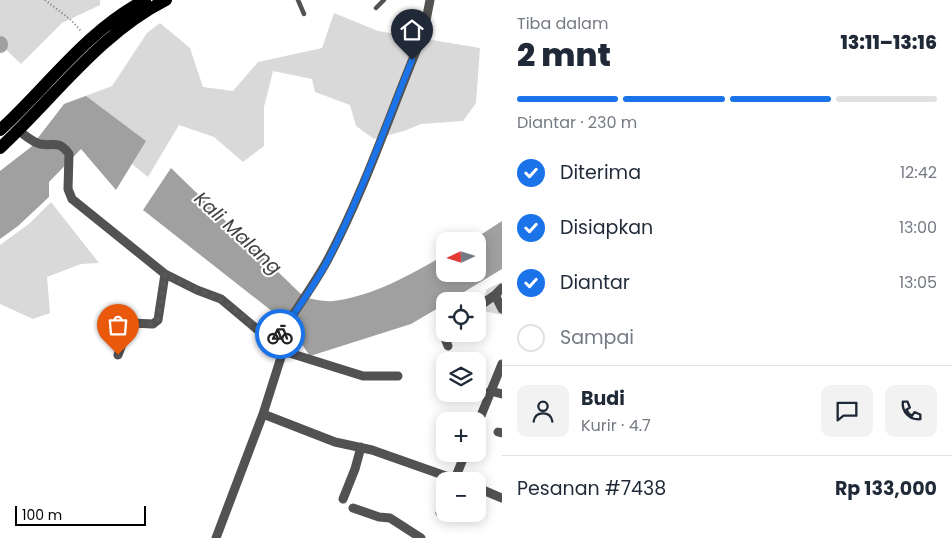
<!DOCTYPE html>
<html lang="id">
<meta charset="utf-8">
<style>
body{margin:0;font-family:Poppins,sans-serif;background:#f2f2f3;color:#1f2937;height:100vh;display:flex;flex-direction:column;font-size:19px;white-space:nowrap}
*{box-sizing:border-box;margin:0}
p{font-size:16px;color:#747a83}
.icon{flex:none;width:28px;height:28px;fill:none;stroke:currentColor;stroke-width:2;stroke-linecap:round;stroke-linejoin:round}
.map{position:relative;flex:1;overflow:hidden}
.drawer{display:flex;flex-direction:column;background:#fff;width:450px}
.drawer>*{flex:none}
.needle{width:32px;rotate:266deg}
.tools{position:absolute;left:436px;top:232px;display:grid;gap:10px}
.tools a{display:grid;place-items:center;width:50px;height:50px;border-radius:10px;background:#fff;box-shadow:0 2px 12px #0003;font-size:25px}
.scale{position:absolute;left:15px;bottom:12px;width:131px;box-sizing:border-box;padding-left:5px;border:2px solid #000;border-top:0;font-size:14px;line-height:18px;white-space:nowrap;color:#000;-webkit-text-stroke:4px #fff;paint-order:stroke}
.pin{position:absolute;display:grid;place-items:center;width:42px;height:42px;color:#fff;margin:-51px -21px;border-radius:50% 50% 50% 0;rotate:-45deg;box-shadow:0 0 5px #0007}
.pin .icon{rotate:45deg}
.courier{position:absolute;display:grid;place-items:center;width:50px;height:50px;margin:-25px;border:4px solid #1a73e8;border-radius:50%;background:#fff;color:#222;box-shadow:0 1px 6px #0007}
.overview em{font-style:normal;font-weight:800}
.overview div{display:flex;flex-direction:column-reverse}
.overview{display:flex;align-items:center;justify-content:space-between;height:85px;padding:0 15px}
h1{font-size:32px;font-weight:800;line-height:38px}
.bar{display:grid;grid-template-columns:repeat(4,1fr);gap:8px 5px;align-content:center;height:60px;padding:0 15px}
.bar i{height:6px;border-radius:4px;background:#e0e1e3}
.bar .on{background:#1a73e8}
.bar p{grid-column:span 4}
.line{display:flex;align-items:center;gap:12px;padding:0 15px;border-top:1px solid #e0e1e3}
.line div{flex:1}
.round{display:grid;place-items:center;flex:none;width:52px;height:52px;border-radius:10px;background:#f2f2f3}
ol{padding:0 15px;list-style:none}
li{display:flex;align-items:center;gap:15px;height:55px}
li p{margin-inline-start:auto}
li .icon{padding:5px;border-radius:50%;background:#1a73e8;color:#fff;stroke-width:4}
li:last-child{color:#747a83}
li i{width:28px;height:28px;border:2px solid #e0e1e3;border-radius:50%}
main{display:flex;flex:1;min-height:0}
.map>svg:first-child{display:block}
.green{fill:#d9d9d9}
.water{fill:#a0a0a0}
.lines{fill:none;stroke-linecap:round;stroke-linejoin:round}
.river{stroke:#a0a0a0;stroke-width:16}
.path{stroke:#747474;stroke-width:2;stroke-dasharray:1 2.5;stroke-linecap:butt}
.lane{stroke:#525252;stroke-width:4.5}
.street{stroke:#525252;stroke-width:9}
.primary{stroke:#000;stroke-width:12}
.done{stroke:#595959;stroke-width:5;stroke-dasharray:0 9}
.route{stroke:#1a73e8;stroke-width:6}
.labels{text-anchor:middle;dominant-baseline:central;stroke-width:4;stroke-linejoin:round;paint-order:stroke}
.water-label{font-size:19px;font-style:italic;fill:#414141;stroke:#fff}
</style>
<main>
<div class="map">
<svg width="502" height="538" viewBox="0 0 502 538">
<rect width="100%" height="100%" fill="#fff"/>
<!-- green -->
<path class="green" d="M0 0H100V5L62 23 21 64 0 44Z
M334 13 378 31 480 48 476 103 463 121 421 124 404 131 374 139 356 126 350 105 315 92 312 79 273 71 264 107V146L243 162 214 137 179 125 148 177 97 136 64 104 112 86 147 33 160 23 190 48 203 87 233 91 258 62 322 48Z
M51 202 99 263 81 264 47 277 50 313 33 319 0 304V245L30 223Z
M502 282V315L479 310 487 289Z"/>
<!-- water -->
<path class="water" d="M86 96 146 141 116 190 81 149 49 182V197L18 226 0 239V171L31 147 64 104Z
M171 168 305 298C314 299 324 302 333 301 374 296 409 275 445 255V274H478V241H471L502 221V269L449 301H445V304L411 324 310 356 287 323 143 210Z"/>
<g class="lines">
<!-- river -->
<path class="river" d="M0 44V45
M305 319 321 332 381 309"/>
<!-- path -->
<path class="path" d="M45 0 71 20 82 32"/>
<!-- lane -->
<path class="lane" d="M298 0 304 14
M376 8 384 0"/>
<!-- street -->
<path class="street" d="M19 131C25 135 32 142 40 144 54 147 58 139 69 154L68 189 72 199 165 274 197 290 221 299 283 351 363 376H398
M495 295 502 309
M478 307 495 295 502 288
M445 327 443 333 448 346
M274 344C291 316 311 290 327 261 364 192 389 116 419 44L425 26 430 0
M118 355 129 325 132 323 153 324 158 320 165 274
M490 391 502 394
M263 414 335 442 372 450 460 481
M478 423 502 364
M498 432 502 433
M454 481 465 454
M478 488 502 498
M343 499 355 469 361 447
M353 508 379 517 390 518 421 538
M440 513 445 502
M216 538 263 414 283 351"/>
<!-- primary -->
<path class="primary" d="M0 130C48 86 86 31 145 0
M0 148C54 98 99 34 166 0"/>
</g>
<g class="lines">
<!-- done -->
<path class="done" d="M118 355 128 325C139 320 153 330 159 317L165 274 197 290 220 299 240 314 274 344 280 334"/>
<!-- route -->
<path class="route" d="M280 334C297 310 314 286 328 260 361 196 385 127 412 60"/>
</g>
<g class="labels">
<!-- water labels -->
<g class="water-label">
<text transform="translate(238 233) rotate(43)">Kali Malang</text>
</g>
</g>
</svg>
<div class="tools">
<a><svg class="needle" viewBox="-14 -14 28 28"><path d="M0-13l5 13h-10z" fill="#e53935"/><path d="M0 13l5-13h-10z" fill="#747a83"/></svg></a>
<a><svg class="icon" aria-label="locate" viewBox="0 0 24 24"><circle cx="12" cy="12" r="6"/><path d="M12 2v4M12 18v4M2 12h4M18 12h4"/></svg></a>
<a><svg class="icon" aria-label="layers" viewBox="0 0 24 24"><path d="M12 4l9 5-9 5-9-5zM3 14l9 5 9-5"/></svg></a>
<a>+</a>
<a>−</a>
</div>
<div class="scale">100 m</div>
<div class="pin" style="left:118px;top:355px;background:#ea580c"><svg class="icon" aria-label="bag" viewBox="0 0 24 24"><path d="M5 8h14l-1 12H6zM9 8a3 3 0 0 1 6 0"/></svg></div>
<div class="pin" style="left:412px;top:60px;background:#1f2937"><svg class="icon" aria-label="home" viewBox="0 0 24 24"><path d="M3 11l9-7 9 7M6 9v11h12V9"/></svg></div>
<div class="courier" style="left:280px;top:334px"><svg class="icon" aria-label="bike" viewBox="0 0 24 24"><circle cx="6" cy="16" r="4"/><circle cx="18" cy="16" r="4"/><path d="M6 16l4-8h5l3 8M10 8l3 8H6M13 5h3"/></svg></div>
</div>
<section class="drawer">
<div class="overview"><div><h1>2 mnt</h1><p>Tiba dalam</p></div><em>13:11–13:16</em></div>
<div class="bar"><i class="on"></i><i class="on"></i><i class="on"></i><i></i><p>Diantar · 230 m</p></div>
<ol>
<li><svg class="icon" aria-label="check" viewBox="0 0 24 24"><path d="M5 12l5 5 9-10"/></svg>Diterima<p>12:42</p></li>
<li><svg class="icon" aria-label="check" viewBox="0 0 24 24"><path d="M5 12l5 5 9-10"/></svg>Disiapkan<p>13:00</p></li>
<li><svg class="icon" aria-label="check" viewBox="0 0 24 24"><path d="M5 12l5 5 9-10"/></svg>Diantar<p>13:05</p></li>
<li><i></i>Sampai</li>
</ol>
<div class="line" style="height:90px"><a class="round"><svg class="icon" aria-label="person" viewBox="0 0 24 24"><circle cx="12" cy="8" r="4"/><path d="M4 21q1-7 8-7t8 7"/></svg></a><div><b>Budi</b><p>Kurir · 4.7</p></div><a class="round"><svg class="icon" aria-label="chat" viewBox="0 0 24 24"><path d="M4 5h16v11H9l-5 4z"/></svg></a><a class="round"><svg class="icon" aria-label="phone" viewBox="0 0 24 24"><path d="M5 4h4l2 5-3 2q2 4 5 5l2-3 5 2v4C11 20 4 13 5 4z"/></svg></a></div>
<div class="line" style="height:65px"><div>Pesanan #7438</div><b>Rp 133,000</b></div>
</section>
</main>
